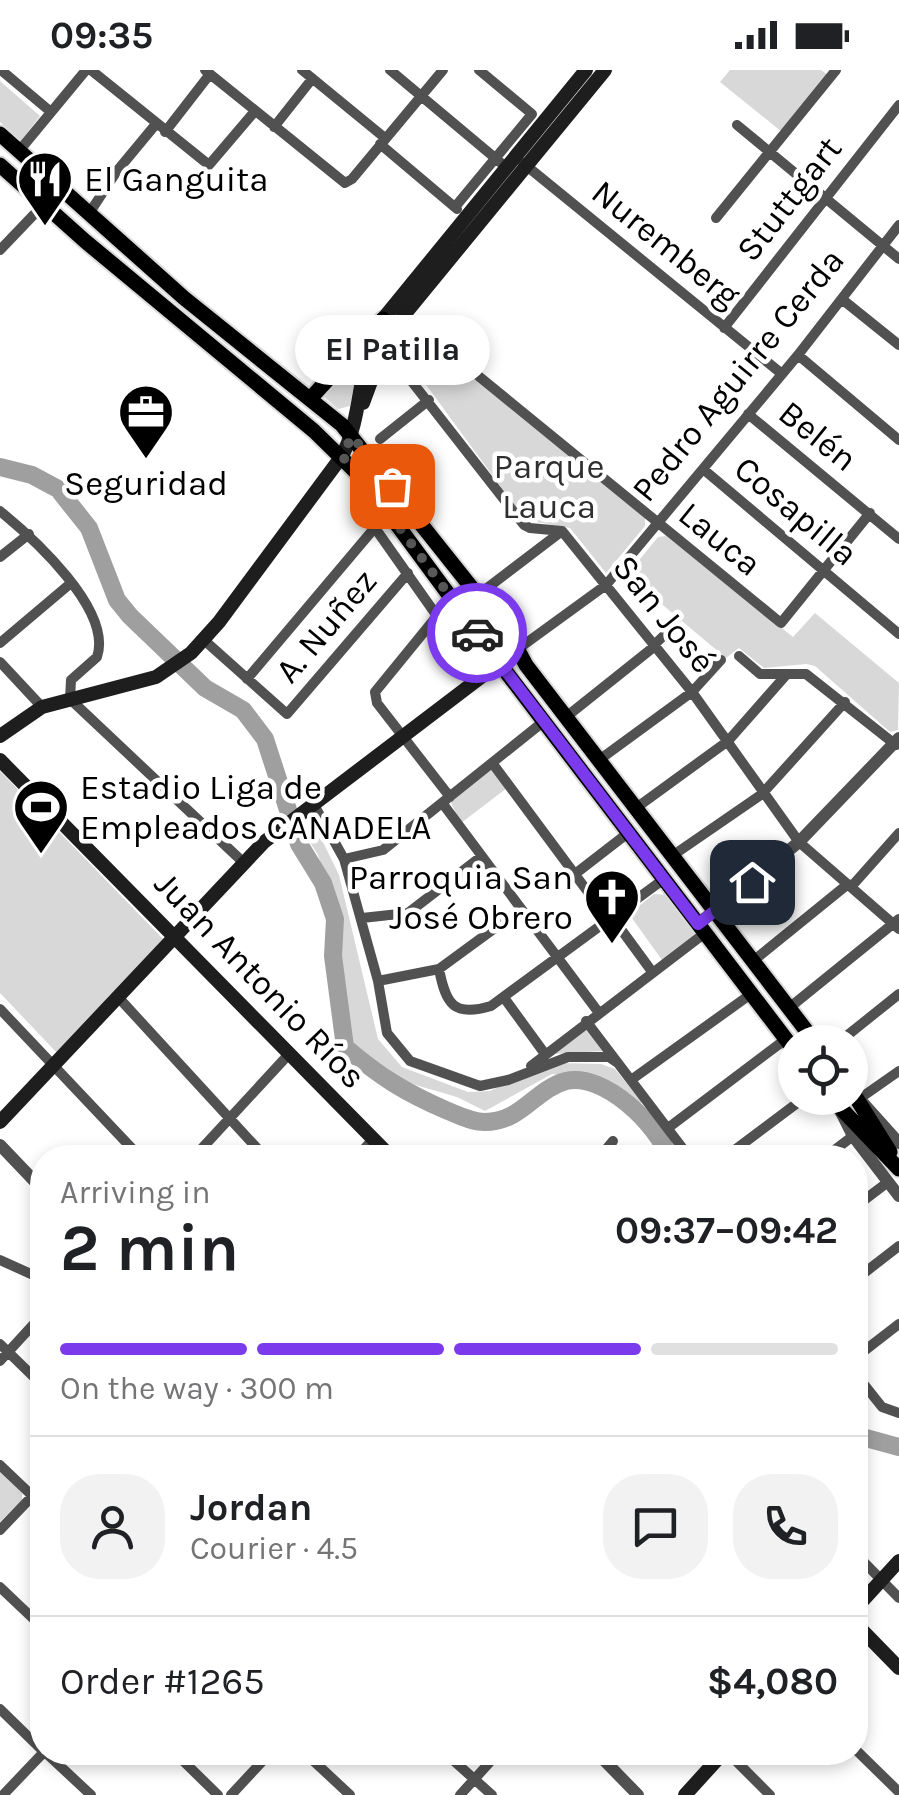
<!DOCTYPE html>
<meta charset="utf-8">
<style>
body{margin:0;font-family:Karla,sans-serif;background:#f2f2f2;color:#202124;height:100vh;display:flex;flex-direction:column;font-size:38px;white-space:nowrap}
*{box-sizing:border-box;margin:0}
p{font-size:32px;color:#757577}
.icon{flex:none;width:55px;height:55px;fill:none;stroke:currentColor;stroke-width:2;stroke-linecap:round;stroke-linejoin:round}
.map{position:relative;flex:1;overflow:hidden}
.sheet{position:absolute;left:30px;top:1075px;width:838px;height:620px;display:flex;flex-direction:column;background:#fff;border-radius:40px;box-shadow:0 5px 15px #0003}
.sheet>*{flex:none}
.controls{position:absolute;left:778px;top:955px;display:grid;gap:20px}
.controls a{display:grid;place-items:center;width:90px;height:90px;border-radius:50%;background:#fff;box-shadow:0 5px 15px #0003;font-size:50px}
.pin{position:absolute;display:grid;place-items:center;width:85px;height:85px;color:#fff;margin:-42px;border-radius:20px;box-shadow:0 5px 15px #0006}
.courier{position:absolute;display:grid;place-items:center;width:100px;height:100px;margin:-50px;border:8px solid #7c3aed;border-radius:50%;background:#fff;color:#222;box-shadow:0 2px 12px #0007}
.bubble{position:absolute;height:70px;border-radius:35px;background:#fff;box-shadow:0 5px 15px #0003;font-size:32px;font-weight:700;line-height:70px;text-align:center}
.overview em{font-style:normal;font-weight:700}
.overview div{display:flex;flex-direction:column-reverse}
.overview{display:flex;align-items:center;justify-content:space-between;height:170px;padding:0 30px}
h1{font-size:65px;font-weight:700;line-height:75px}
.bar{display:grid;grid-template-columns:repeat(4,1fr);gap:15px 10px;align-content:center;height:120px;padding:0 30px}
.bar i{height:12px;border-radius:8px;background:#e0e0e0}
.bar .active{background:#7c3aed}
.bar p{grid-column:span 4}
.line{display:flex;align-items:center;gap:25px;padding:0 30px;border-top:2px solid #e0e0e0}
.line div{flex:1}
.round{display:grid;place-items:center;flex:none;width:105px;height:105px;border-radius:40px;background:#f2f2f2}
.status{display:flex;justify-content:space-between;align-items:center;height:70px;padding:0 50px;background:#fff;direction:ltr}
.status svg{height:28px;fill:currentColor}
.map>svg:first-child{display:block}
.green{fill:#d8d8d8}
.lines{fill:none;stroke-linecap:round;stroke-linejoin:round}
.river{stroke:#9f9f9f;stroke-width:18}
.primary-casing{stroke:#dbdbdb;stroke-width:19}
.minor{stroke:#515151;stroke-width:10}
.tertiary{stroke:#515151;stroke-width:12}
.secondary{stroke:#1e1e1e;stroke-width:14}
.primary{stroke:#000;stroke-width:15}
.done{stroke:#595959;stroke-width:10;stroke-dasharray:0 18}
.route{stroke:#7c3aed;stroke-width:12}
.labels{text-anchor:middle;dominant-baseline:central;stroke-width:9;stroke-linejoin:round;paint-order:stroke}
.poi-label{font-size:35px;fill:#000;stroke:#fff;text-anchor:start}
.street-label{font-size:35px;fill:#000;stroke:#fff}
.park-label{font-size:35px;fill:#2f2f2f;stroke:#fff}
</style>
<div class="status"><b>09:35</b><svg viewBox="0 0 49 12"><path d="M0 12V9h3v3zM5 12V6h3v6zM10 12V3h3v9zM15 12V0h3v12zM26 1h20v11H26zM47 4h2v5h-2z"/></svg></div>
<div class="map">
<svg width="899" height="1725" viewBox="0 0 899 1725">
<rect width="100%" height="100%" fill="#fff"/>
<!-- green -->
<path class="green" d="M730 0H821L828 5 782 62 720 12Z
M0 11 40 46 21 71 0 52Z
M415 257 645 448V456L606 503 570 458 525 450 397 275 407 259Z
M360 284 350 336 338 339 323 326Z
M666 466 793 567 815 543 899 613 898 660 890 662 815 596 806 594 764 598 739 578 726 588 627 505 658 467Z
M492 699 507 718 461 753 451 733 454 726Z
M0 701 165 871 58 984 0 923Z
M307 754 322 770 339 805 378 969 402 997 468 1022 490 1021 536 999 560 993 601 994 615 999 642 1032 638 1036 619 1019 594 1010 552 1004 485 1041 457 1027 395 1009 353 979 345 961 347 947 337 903 339 876 328 815 318 785 305 764Z
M654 824 670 825 694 854 695 865 662 890 629 844Z
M586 958 604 981 553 984Z
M0 1402 22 1423V1430L0 1452Z"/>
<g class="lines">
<!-- river -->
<path class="river" d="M0 397 32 405 58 419 89 458 117 530 130 546 205 618 243 640 265 669 299 774 323 813 335 849 333 886 345 977C380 1007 406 1023 448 1041 460 1046 472 1052 485 1052 522 1052 535 1019 566 1011 604 1002 658 1055 669 1088
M855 1365 899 1377"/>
<!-- primary casing -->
<g class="primary-casing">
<path id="primary" d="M0 64 184 228 342 355 511 567 526 595 815 972
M0 95 85 171 314 361 364 410 500 594 795 981
M310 329 383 249
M850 1018 890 1082
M831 1028 899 1099"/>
</g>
<!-- minor -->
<path class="minor" d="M1 0 51 42
M91 0 209 95 255 41
M205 0 345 113 352 109 443 0
M302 0 385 68
M390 0 507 98
M737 55 899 189
M274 57 312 9
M165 62 210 4
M380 74 457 139
M19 81 86 0
M523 93 782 304
M455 137 532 44 479 0
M88 145 117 101 156 54
M716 148 836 0
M0 180 44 134
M843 230 899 275
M400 242 781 553 870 443
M724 258 899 35
M384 276 524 455 530 458 562 461 692 622 799 772 899 859
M798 285 899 370
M748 344 899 469
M380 369 429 330
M703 399 899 564
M0 441C33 468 113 540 97 587L71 610 70 629 244 793
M375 458 437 546
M0 487 29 464
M478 525 562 461
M204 570 287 644 408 503
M0 573 71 513
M654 575 676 554
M518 579 606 515 798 285 899 155
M739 586 760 604H806L896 675
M0 592 42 637
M247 609 388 442
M566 647 655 576
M599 690 692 622 721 590
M493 694 608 849
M450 727 377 633 375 622 437 546 457 532
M313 733 344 789 378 911 387 963 410 991 480 1016 508 1010 568 987H609L618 993
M443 734 599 943
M636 738 728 671 787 604
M672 786 762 724 845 632
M344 789 383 780 543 652
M575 804 628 763
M851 817 899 763
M612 847 653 903
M362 848 408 843 482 786
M753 891 848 814
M439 899C446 935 454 947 491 936L664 809
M378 911 439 899 521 839
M118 927 266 1088
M505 929 545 984
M789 938 899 849
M0 939 141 1088
M586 951 690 1088
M839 972 899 924
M531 996 705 863
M631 1010 751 924
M859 1029 899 1001
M668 1058 786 969
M193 1088 289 984
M356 1088 373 1069
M599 1088 613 1071
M724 1088 804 1028
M824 1088 853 1066
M855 1137 888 1112
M0 1190 42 1209
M855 1210 899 1176
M0 1274 42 1315
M855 1288 899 1254
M0 1291 42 1245
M855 1303 882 1337 899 1343
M0 1395 42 1435
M0 1460 42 1416
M855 1483 899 1528
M0 1517 42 1557
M0 1639 42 1680
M855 1679 899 1722
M45 1682 91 1725
M174 1682 218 1725
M304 1682 350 1725
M444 1682 492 1725
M727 1682 770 1725
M3 1725 44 1682
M231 1725 271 1682
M460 1725 499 1682"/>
<!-- tertiary -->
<path class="tertiary" d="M698 854 799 772 899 668
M864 1034 899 1073
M841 1042 853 1066 899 1126
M0 1075 42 1119
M596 1682 638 1725"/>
<!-- secondary -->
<path class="secondary" d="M363 333 384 276 404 245 605 0
M0 666 42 637 156 607 191 583 219 552 342 386C365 341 355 296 383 249L586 0
M0 690 392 1088
M0 1052 264 772 518 579
M855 1539 899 1491
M855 1553 899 1598
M685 1725 724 1682"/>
<!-- primary -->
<use href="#primary" class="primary"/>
</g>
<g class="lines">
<!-- done -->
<path class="done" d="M392 416 352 366 342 386 388 442 477 563"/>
<!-- route -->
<path class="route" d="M477 563 698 854 752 812"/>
</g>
<!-- icons -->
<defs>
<g id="restaurant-pin" transform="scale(2.875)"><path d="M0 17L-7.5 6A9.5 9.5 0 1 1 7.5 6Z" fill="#000" stroke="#fff"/><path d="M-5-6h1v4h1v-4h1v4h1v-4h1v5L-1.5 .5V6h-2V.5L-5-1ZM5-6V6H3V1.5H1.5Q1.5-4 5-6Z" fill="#fff"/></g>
<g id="office-pin" transform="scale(2.875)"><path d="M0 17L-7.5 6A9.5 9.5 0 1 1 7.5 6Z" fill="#000" stroke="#fff"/><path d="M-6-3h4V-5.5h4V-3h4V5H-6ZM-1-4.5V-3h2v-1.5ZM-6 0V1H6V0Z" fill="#fff"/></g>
<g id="stadium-pin" transform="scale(2.875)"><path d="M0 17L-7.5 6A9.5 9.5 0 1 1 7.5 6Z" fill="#000" stroke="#fff"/><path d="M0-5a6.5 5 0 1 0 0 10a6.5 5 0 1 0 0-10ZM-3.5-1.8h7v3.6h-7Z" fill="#fff"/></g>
<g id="church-pin" transform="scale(2.875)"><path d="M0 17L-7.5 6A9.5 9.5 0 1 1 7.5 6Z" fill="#000" stroke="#fff"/><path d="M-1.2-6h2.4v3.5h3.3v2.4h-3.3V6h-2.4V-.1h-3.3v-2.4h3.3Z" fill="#fff"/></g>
</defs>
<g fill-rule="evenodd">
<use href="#restaurant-pin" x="45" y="109"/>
<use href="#office-pin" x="146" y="342"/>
<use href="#stadium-pin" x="41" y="737"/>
<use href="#church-pin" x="612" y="827"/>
</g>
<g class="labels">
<!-- poi labels -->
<g class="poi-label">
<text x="84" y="109">El Ganguita</text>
<text x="146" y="413" text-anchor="middle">Seguridad</text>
<text x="80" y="717">Estadio Liga de<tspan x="80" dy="40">Empleados CANADELA</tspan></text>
<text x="573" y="807" text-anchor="end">Parroquia San<tspan x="573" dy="40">José Obrero</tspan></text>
</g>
<!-- street labels -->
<g class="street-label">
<text transform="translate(789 129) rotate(-52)">Stuttgart</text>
<text transform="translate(666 174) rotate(39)">Nuremberg</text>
<text transform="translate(738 305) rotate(-51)">Pedro Aguirre Cerda</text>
<text transform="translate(818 366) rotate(39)">Belén</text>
<text transform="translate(796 441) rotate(40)">Cosapilla</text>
<text transform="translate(720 469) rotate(39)">Lauca</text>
<text transform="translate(664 544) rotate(51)">San José</text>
<text transform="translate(326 556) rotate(-50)">A. Nuñez</text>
<text transform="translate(260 910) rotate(46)">Juan Antonio Ríos</text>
</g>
<!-- park labels -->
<g class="park-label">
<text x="549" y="396">Parque<tspan x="549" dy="40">Lauca</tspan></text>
</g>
</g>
</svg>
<div class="controls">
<a><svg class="icon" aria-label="locate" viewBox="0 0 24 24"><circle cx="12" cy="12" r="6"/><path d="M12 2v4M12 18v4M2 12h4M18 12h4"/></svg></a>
</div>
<div class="pin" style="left:392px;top:416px;background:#ea580c"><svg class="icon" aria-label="bag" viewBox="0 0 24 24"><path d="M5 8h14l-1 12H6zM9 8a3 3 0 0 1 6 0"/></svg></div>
<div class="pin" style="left:752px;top:812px;background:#1f2937"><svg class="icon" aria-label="home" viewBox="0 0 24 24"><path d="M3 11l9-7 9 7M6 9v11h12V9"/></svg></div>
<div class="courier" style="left:477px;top:563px"><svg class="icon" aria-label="car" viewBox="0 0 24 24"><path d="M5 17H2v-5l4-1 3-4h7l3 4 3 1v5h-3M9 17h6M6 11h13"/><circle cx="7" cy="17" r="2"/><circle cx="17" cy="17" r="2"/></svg></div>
<div class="bubble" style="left:295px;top:245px;width:195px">El Patilla</div>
<section class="sheet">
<div class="overview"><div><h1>2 min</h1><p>Arriving in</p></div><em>09:37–09:42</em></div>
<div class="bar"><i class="active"></i><i class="active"></i><i class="active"></i><i></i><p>On the way · 300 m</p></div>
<div class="line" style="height:180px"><a class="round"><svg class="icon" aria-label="person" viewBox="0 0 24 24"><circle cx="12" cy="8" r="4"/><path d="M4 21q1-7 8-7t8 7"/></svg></a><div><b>Jordan</b><p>Courier · 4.5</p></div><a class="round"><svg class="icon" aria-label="chat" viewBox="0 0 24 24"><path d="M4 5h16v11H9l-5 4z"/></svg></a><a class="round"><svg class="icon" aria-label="phone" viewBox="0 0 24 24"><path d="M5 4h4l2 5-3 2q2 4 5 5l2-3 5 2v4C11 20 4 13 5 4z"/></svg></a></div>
<div class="line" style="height:130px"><div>Order #1265</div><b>$4,080</b></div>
</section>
</div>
